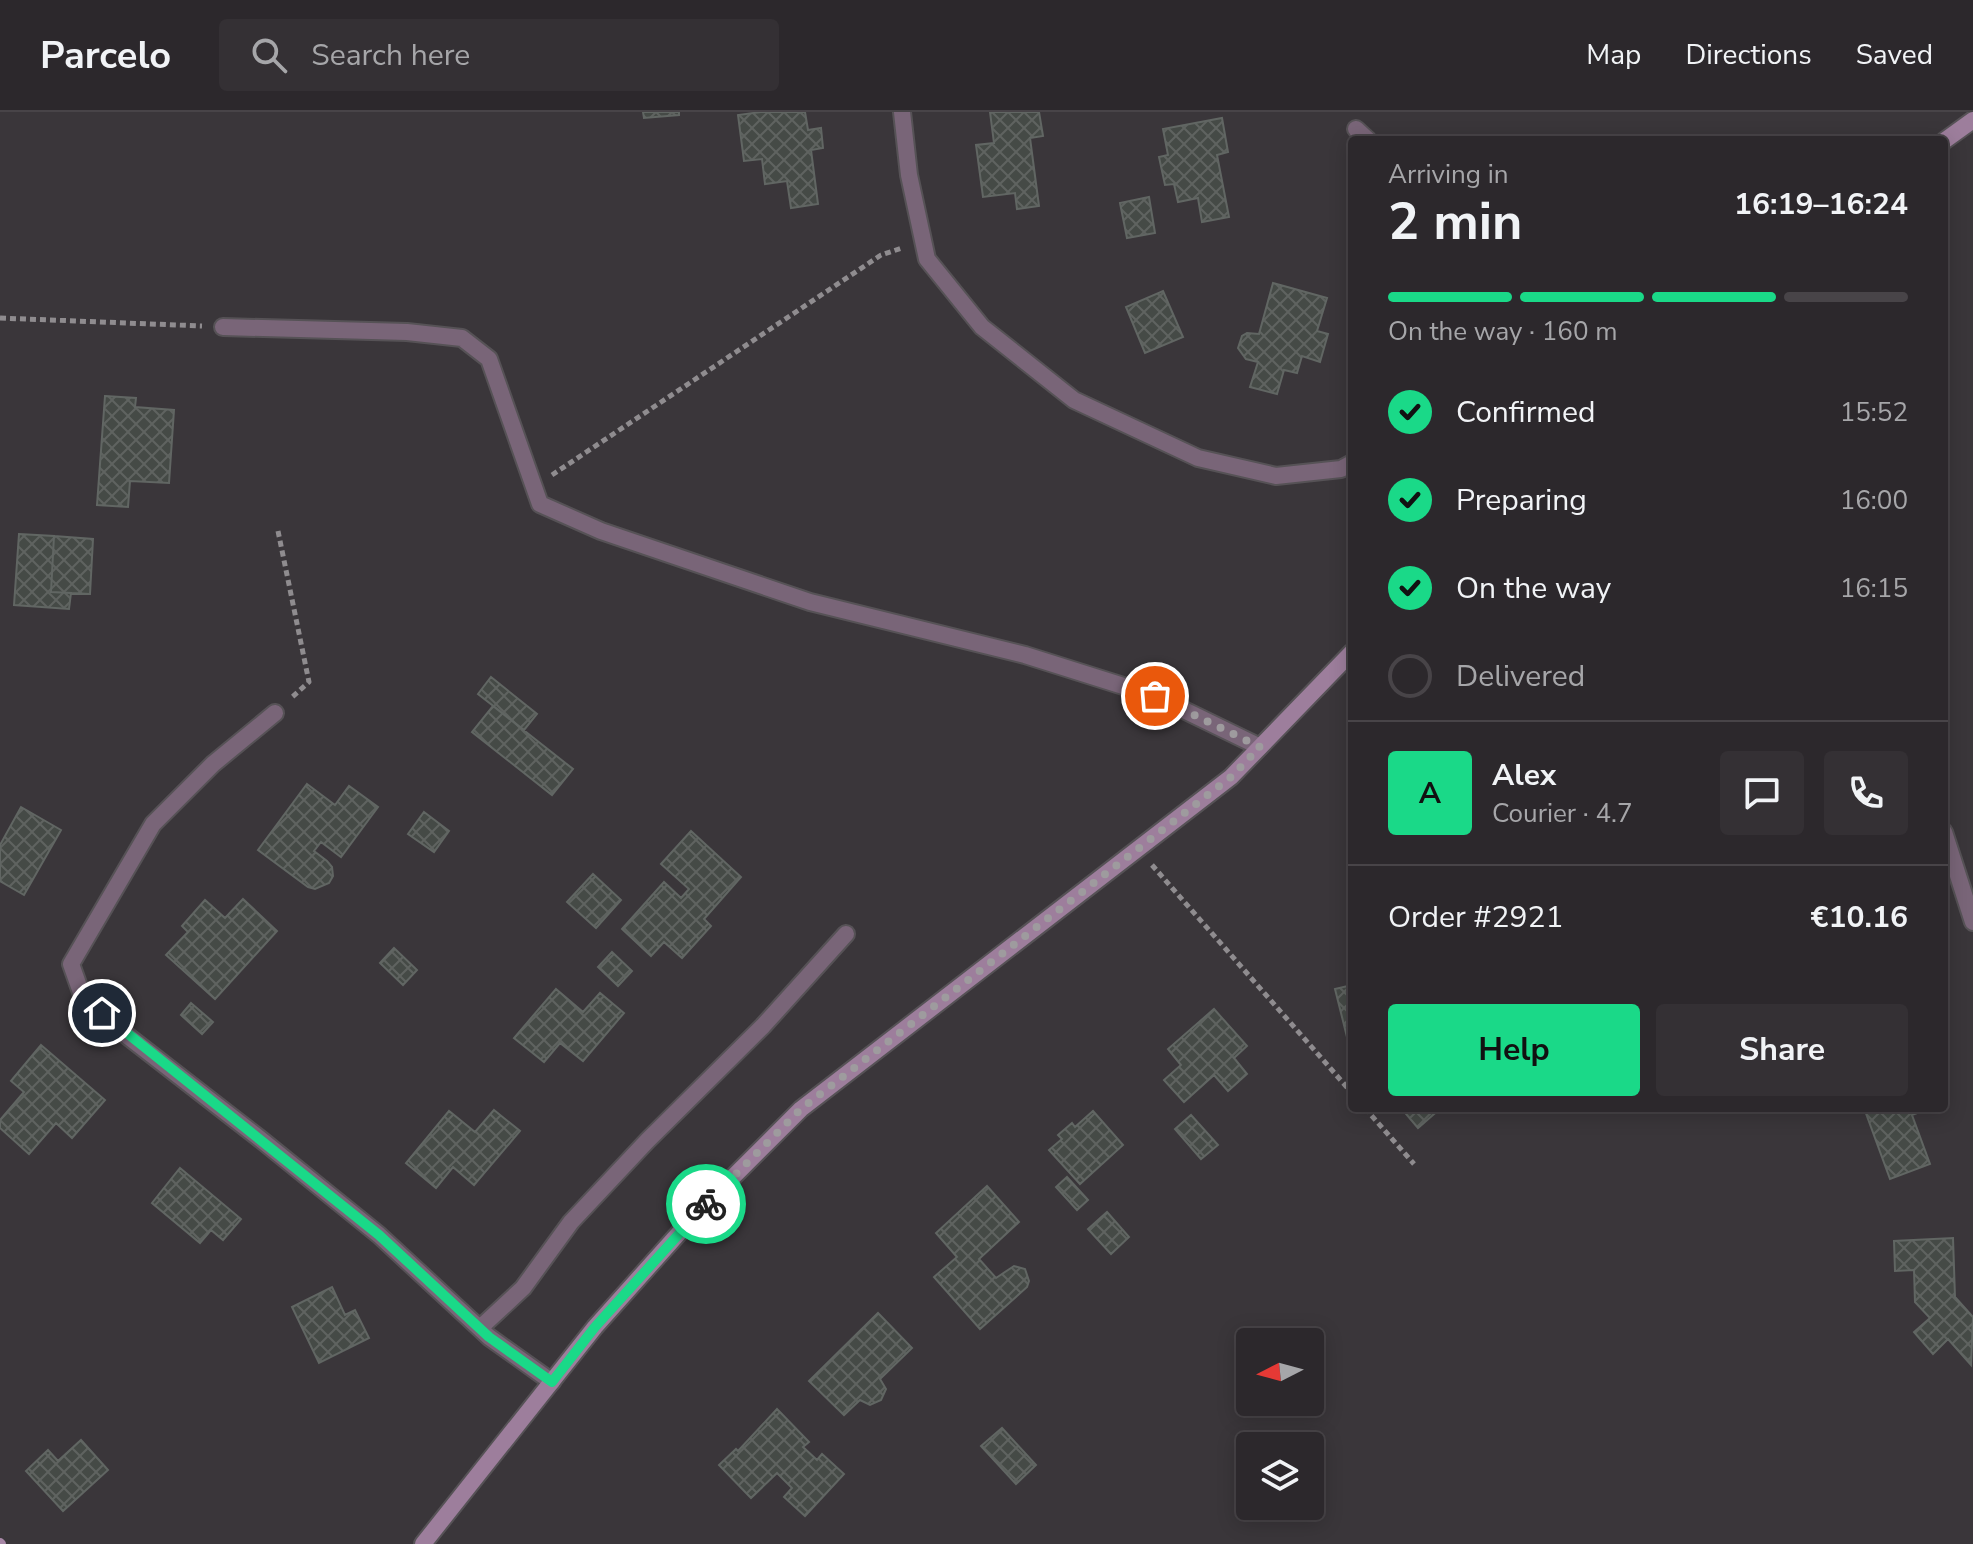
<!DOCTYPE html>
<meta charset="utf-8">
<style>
body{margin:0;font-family:"Nunito Sans",sans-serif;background:#343034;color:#f1f3f6;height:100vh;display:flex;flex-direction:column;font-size:30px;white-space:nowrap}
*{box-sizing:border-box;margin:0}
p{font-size:26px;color:#a6a6a9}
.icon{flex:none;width:44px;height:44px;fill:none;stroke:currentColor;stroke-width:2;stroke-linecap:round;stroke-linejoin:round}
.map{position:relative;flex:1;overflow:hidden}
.panel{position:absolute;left:1348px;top:24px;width:600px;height:976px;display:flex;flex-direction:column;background:#2c282c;border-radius:8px;box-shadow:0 4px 20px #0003,0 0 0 2px #484448}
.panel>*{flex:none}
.needle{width:52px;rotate:264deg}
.fabs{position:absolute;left:1236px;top:1216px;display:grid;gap:16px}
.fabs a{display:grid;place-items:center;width:88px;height:88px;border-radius:8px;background:#2c282c;box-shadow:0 4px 20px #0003,0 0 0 2px #484448;font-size:40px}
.pin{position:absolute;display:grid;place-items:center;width:68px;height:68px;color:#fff;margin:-34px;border:4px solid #fff;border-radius:50%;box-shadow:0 2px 8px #0007}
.courier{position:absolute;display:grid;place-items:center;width:80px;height:80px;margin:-40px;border:6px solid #1ad988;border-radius:50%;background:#fff;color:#222;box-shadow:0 2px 10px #0007}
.overview em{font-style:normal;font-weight:700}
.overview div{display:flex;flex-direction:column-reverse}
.overview{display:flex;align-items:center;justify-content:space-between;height:136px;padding:0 40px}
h1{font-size:52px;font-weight:700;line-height:60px}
.bar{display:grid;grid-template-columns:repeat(4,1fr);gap:12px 8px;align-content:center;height:96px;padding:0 40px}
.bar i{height:10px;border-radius:6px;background:#484448}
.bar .selected{background:#1ad988}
.bar p{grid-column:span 4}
.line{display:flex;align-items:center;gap:20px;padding:0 40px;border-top:2px solid #484448}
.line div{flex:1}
.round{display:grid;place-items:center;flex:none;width:84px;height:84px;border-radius:8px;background:#343034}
ol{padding:0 40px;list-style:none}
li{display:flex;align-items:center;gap:24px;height:88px}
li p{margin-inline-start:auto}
li .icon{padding:8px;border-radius:50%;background:#1ad988;color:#111;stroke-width:4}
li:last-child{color:#a6a6a9}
li i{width:44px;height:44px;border:4px solid #484448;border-radius:50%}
.cta{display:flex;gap:16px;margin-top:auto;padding:16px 40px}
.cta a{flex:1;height:92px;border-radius:8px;background:#1ad988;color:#111;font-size:32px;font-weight:700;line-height:92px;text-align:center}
.cta a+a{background:#343034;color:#f1f3f6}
header{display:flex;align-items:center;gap:48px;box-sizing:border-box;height:112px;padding:0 40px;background:#2c282c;border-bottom:2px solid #484448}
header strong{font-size:38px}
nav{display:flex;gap:44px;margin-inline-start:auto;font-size:28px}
.search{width:560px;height:72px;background:#343034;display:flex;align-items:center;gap:20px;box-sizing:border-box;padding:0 28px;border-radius:8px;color:#a6a6a9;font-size:30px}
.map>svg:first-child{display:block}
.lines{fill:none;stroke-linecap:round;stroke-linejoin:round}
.stream{stroke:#a787a6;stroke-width:10}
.building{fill:url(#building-cross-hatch);stroke:#616663;stroke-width:2}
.street-casing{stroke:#565256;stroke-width:20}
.secondary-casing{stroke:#565256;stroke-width:20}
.path{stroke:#8f8c8f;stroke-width:5;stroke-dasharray:6 4;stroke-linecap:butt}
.street{stroke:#796578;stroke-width:16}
.secondary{stroke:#9d7e9c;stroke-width:16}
.done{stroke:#9e9b9e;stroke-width:8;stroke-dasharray:0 14.4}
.route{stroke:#1ad988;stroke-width:10}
</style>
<header>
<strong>Parcelo</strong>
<div class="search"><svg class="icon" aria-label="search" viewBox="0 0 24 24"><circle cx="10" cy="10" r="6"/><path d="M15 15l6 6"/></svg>Search here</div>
<nav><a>Map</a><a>Directions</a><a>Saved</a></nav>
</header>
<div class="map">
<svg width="1973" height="1432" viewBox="0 0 1973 1432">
<defs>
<pattern id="building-cross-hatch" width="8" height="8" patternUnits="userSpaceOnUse" patternTransform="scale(2)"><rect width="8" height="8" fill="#454a46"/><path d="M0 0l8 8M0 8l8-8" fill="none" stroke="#5f6360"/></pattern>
</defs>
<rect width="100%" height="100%" fill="#3a363a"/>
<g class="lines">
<!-- stream -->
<path class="stream" d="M0 1431 1 1432"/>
</g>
<!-- building -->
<path class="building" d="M643 0H679V3L644 6Z
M761 0H805L808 18 821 16 823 36 811 38 818 92 791 96 787 69 765 72 762 47 744 49 738 3Z
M990 0H1039L1043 24 1030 26 1039 94 1017 97 1015 81 983 85 976 33 994 31Z
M1222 6 1228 40 1217 43 1229 105 1202 110 1198 86 1178 90 1174 72 1165 73 1159 45 1168 43 1163 17Z
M1149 85 1155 121 1127 126 1120 91Z
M1273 171 1327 186 1317 219 1328 222 1320 250 1302 244 1297 261 1284 258 1277 282 1250 275 1258 250 1246 247 1238 236 1242 224 1247 221 1259 222Z
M1163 179 1183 225 1145 241 1126 195Z
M105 284 136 286 135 295 174 298 169 371 130 369 128 395 97 393Z
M19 422 54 424 51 480 71 481 69 497 14 493Z
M54 424 93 427 90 482 51 480Z
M491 565 537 602 524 618 478 582Z
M493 594 573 657 552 683 472 620Z
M307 672 335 693 349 674 378 695 341 745 321 730 314 739 327 749 332 755 333 764 329 771 315 777 308 775 258 738Z
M21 695 61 718 24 783 0 769V733Z
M424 700 449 719 434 740 408 722Z
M691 719 741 765 704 807 711 814 682 846 664 830 651 844 622 817 664 770 681 786 689 777 661 752Z
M593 762 621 788 596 816 567 790Z
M243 787 277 819 215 887 166 843 188 820 182 814 205 788 225 806Z
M394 836 417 858 403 873 380 851Z
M612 840 632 859 618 874 598 855Z
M1352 873V924L1347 925 1335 877Z
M556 877 583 900 600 881 624 901 583 949 560 931 544 950 514 926Z
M191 891 213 910 202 922 181 903Z
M1214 897 1247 934 1234 946 1247 962 1228 979 1214 963 1184 990 1164 968 1181 953 1168 937Z
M41 933 105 988 72 1026 56 1011 29 1042 0 1016V1008L24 980 11 969Z
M1401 996H1441L1418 1016Z
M1864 996H1924L1925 998 1912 1003 1930 1052 1890 1067Z
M494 998 520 1019 474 1073 453 1055 436 1076 406 1051 449 999 475 1020Z
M1093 999 1123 1033 1080 1072 1049 1038 1062 1027 1058 1023 1072 1011 1075 1015Z
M1191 1003 1218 1033 1201 1047 1175 1017Z
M180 1056 241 1107 223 1128 211 1118 200 1131 152 1091Z
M1067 1065 1088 1088 1077 1098 1056 1075Z
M987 1074 1019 1110 979 1147 996 1166 1014 1154 1025 1157 1029 1169 1027 1175 980 1217 934 1165 957 1145 936 1121Z
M1107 1100 1129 1125 1111 1142 1088 1117Z
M1953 1126 1955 1185 1973 1205 1971 1253 1948 1227 1933 1242 1914 1220 1930 1206 1915 1190 1914 1158 1895 1159 1894 1129Z
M332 1175 345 1203 355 1198 369 1226 319 1251 292 1195Z
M878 1201 912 1236 880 1267 886 1277 881 1288 870 1293 860 1288 844 1303 809 1269Z
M777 1297 809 1330 803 1335 817 1348 822 1342 844 1362 805 1404 784 1385 792 1376 777 1361 751 1386 719 1353 736 1337 738 1339Z
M1002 1316 1036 1353 1016 1372 981 1334Z
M81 1328 108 1358 63 1399 26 1359 48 1338 58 1349Z"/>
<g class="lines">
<!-- street casing -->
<g class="street-casing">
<path id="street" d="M902 0 909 63 927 147 982 215 1074 288 1198 346 1276 364 1341 357 1352 351
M1356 17 1368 28
M223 215 407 220 462 226 489 247 540 392 601 419 810 490 1025 543 1155 584 1260 635
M275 601 213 652 153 712 71 852 82 883 121 919 259 1026 379 1123 489 1225 552 1270
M1944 720 1973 810
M480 1216 523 1176 571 1110 647 1029 763 914 846 822"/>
</g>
<!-- secondary casing -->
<g class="secondary-casing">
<path id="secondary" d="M1944 29 1973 8
M423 1432 595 1215 696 1102 801 997 1231 665 1352 540"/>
</g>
<!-- path -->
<path class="path" d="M0 206 202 214
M552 363 881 143 902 136
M278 419 309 570 291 586
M1152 753 1352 981
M1365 996 1414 1052"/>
<!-- street -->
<use href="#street" class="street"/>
<!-- secondary -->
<use href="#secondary" class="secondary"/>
</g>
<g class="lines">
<!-- done -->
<path class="done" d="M706 1092 801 997 1231 665 1260 635 1155 584"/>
<!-- route -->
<path class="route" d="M102 901 379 1123 489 1225 552 1270 595 1215 706 1092"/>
</g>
</svg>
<div class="fabs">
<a><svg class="needle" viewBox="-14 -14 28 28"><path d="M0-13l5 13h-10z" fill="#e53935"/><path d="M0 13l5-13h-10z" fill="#a6a6a9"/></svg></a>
<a><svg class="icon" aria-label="layers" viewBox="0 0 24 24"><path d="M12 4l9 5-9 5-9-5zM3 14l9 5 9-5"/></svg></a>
</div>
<div class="pin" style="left:1155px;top:584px;background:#ea580c"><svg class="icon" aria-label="bag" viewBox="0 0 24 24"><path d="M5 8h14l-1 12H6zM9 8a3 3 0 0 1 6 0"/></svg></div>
<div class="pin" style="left:102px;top:901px;background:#1f2937"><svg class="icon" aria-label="home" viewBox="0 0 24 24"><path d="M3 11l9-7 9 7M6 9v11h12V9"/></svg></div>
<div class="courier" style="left:706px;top:1092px"><svg class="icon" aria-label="bike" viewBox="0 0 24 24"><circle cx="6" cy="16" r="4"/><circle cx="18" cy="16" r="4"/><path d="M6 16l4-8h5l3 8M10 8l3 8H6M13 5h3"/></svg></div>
<section class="panel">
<div class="overview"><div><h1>2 min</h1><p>Arriving in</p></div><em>16:19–16:24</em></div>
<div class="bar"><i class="selected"></i><i class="selected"></i><i class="selected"></i><i></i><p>On the way · 160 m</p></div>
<ol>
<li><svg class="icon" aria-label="check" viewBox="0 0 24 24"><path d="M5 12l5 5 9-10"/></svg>Confirmed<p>15:52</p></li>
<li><svg class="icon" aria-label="check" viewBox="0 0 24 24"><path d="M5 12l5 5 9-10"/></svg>Preparing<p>16:00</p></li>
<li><svg class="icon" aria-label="check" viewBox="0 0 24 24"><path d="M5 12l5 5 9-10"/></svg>On the way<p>16:15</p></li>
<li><i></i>Delivered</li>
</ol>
<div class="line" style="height:144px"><b class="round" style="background:#1ad988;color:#111">A</b><div><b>Alex</b><p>Courier · 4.7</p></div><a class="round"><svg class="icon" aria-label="chat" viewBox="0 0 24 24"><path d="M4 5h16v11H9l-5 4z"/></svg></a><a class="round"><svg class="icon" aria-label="phone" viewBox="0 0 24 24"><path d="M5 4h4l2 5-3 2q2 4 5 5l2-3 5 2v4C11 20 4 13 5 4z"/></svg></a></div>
<div class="line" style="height:104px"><div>Order #2921</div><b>€10.16</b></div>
<div class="cta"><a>Help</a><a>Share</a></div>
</section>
</div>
